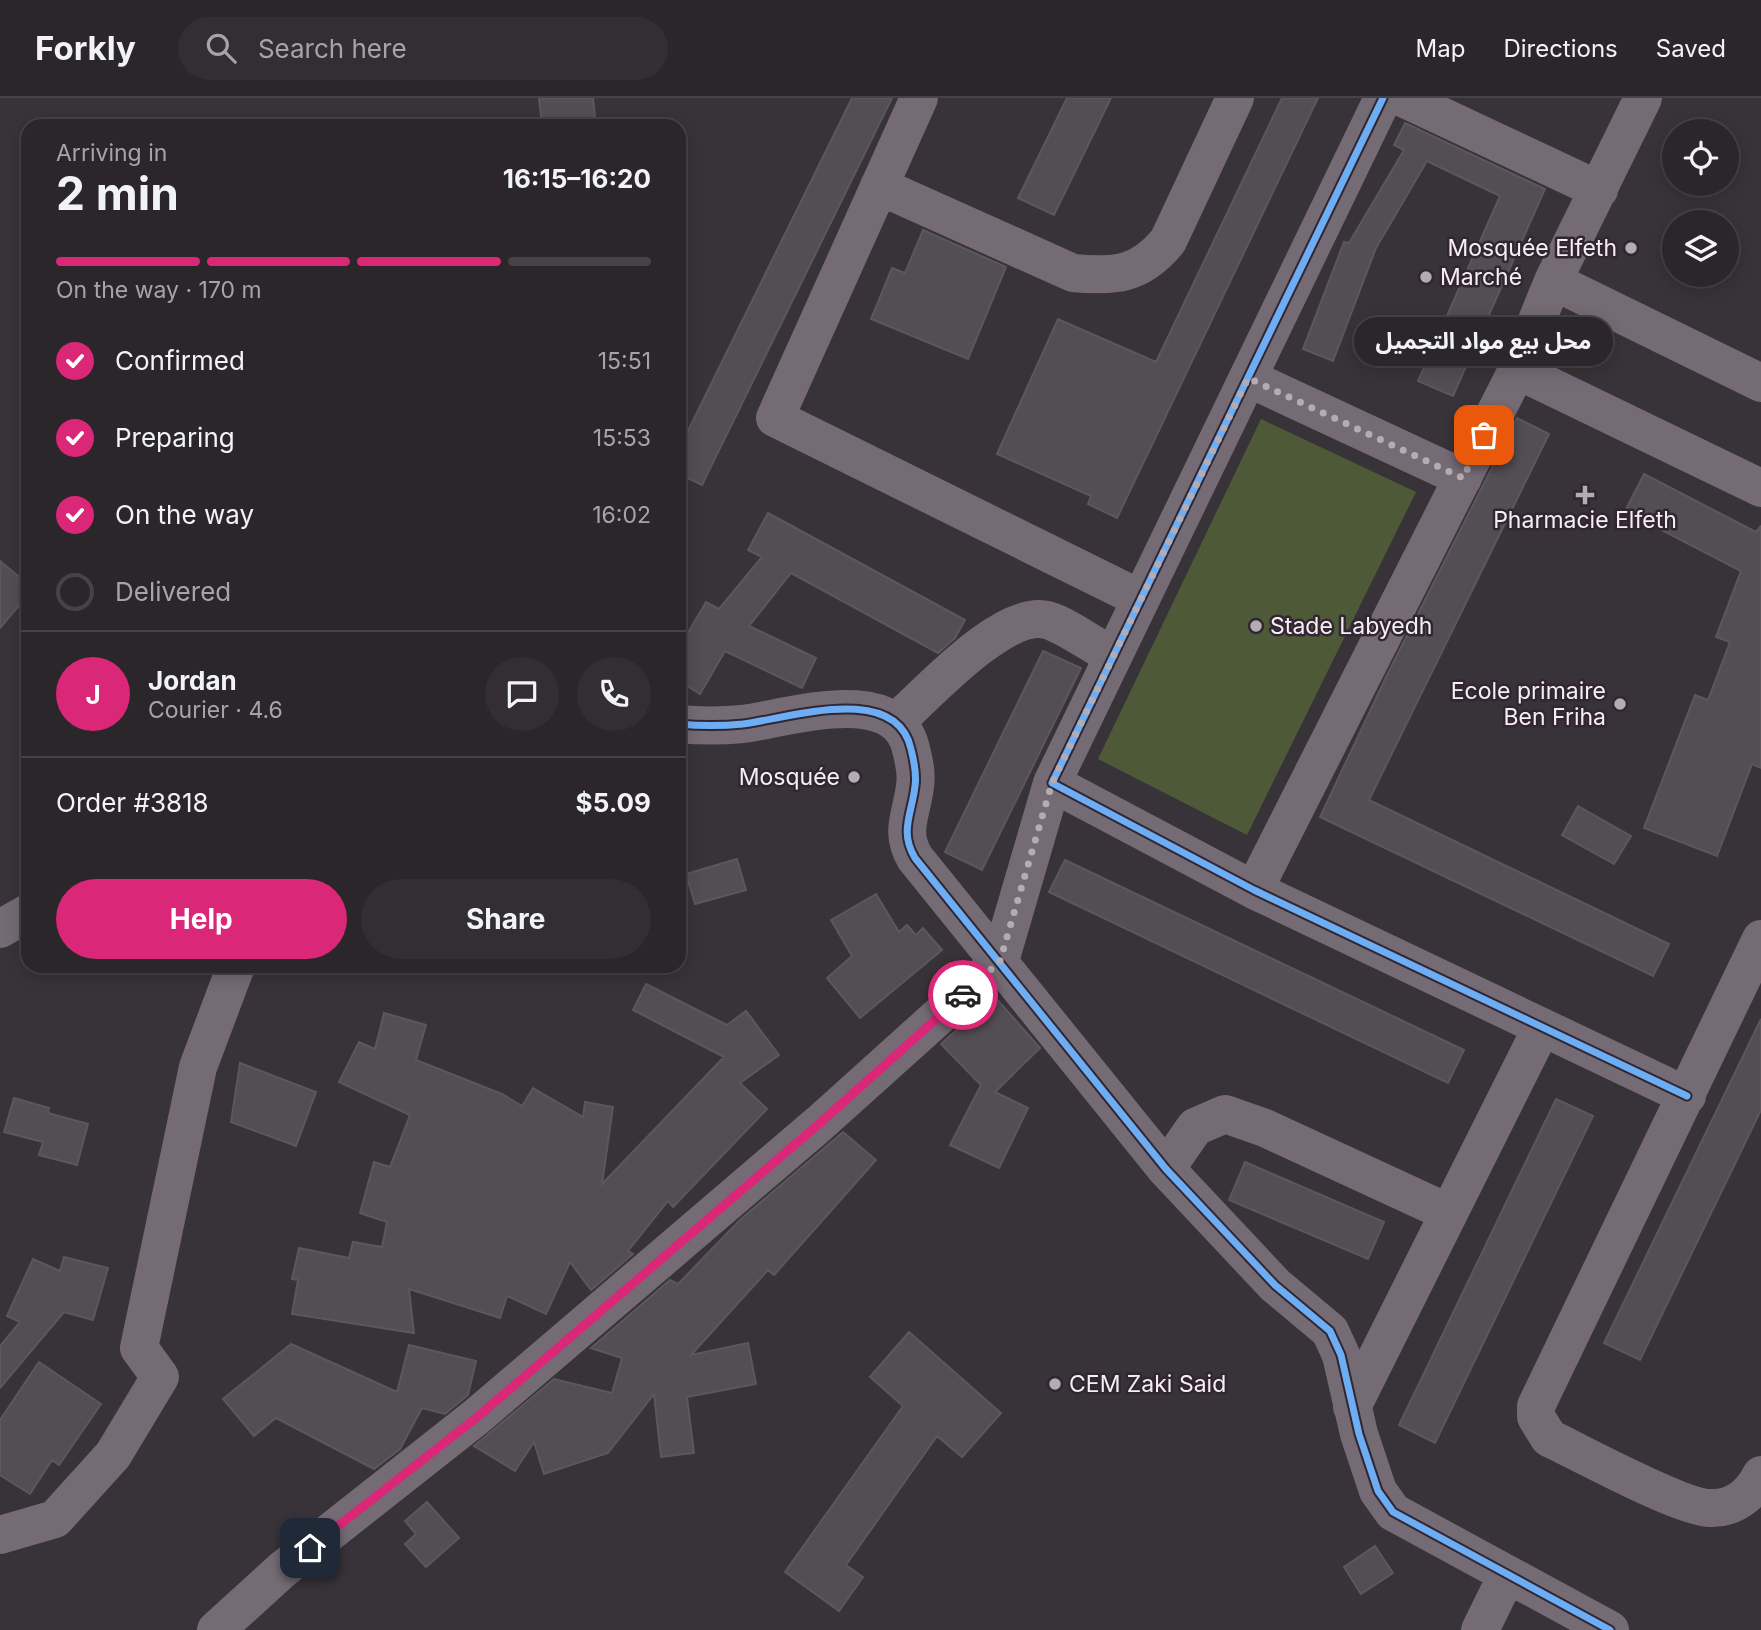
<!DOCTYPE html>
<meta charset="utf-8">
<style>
body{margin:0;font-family:Inter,"Noto Sans Arabic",sans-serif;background:#322e32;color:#f1f3f6;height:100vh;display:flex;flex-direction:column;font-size:26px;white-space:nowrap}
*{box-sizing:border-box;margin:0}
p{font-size:23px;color:#a5a5a8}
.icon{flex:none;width:38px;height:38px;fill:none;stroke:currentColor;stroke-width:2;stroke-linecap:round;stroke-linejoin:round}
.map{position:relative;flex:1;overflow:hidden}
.drawer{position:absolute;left:21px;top:21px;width:665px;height:854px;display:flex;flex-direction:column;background:#2a262a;border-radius:21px;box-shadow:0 4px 18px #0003,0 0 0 2px #464347}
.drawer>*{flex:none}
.tools{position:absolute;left:1662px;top:21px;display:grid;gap:14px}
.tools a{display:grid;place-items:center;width:77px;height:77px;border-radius:50%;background:#2a262a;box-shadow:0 4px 18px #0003,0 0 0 2px #464347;font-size:35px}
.pin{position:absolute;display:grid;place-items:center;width:60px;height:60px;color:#fff;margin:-30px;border-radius:14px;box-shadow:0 4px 10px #0006}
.courier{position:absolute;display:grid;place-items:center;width:70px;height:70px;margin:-35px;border:5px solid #db2777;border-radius:50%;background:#fff;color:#222;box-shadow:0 2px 9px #0007}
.bubble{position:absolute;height:49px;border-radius:24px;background:#2a262a;box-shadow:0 4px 18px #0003,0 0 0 2px #464347;font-size:23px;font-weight:700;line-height:49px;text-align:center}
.head em{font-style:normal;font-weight:700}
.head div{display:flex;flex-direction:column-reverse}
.head{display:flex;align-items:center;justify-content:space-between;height:119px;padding:0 35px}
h1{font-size:46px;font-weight:700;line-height:52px}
.bar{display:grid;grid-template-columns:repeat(4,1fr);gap:10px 7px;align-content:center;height:84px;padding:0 35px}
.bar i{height:9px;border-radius:5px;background:#464347}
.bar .on{background:#db2777}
.bar p{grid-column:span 4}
.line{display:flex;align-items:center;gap:18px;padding:0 35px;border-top:2px solid #464347}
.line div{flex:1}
.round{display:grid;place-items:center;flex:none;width:74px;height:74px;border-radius:37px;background:#322e32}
ol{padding:0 35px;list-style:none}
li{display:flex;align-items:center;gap:21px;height:77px}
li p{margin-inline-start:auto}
li .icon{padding:7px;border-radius:50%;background:#db2777;color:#fff;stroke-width:4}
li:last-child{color:#a5a5a8}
li i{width:38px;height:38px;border:4px solid #464347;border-radius:50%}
.cta{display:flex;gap:14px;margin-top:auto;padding:14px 35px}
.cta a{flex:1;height:80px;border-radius:42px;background:#db2777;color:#fff;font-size:28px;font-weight:700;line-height:80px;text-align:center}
.cta a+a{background:#322e32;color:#f1f3f6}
header{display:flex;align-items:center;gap:42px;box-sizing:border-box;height:98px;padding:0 35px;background:#2a262a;border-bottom:2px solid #464347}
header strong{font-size:33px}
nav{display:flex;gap:38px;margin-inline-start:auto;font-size:24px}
.search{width:490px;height:63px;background:#322e32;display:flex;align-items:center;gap:18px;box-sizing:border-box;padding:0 24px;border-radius:38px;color:#a5a5a8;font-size:26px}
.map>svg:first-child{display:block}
.green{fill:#4e5938}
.building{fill:#534e53;stroke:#5c575c;stroke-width:2}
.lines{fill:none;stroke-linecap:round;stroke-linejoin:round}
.minor{stroke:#756b75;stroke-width:38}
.cycleway-casing{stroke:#312631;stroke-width:11}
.cycleway{stroke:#6dadf4;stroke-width:7}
.done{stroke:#b3adb3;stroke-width:7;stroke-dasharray:0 12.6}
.route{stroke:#db2777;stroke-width:9}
.poi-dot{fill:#b3adb3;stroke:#312631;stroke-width:2.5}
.labels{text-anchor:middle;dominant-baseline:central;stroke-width:5;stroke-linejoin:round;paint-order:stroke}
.poi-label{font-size:23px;fill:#f5eef5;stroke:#312631;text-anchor:end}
</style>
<header>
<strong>Forkly</strong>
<div class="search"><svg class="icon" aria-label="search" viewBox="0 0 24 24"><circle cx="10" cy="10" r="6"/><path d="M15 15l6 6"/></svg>Search here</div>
<nav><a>Map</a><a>Directions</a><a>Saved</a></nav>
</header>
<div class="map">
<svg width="1761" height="1532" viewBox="0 0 1761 1532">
<rect width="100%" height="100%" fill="#383338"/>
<!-- green -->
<path class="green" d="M1261 321 1416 394 1247 737 1098 661Z"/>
<!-- building -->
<path class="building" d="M539 0H593L596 28H542Z
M852 0H892L702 387 679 376V351Z
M1067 0H1111L1054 117 1018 100Z
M1282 0H1318L1117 420 1088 406 1091 398 997 356 1058 221 1156 264Z
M1405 25 1545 91 1453 298 1418 283 1500 98 1427 63 1376 150 1333 263 1303 251 1344 144 1349 145 1404 52 1394 47Z
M923 132 1006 169 968 261 871 221 892 170 905 175Z
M1517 320 1549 336 1369 702 1669 846 1653 878 1320 719 1386 579Z
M1644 376 1756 434 1761 428V670L1752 666 1717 758 1644 730 1695 597 1708 602 1730 544 1716 539 1741 473 1625 413Z
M768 415 965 522 955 540 938 555 791 475 749 528 816 560 802 590 725 553 700 596 679 583V550L706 504 719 511 762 459 748 452Z
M0 463 28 486V497L0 530Z
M1043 553 1081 570 982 772 945 754Z
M1578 708 1631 738 1614 766 1562 737Z
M737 761 746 792 695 806 686 776Z
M1065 762 1464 952 1448 985 1049 794Z
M876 796 899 834 907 827 916 837 923 830 942 852 860 920 827 880 852 858 831 822Z
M646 886 727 927 746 913 779 957 740 985 767 1011 673 1109 668 1103 628 1153 633 1156 591 1192 570 1164 546 1216 507 1198 500 1220 409 1191 414 1235 292 1216 298 1182 292 1181 299 1150 349 1160 353 1144 382 1149 387 1124 360 1115 374 1064 390 1069 410 1017 339 984 359 944 375 951 384 915 426 927 416 962 502 996 522 1008 533 990 583 1019 585 1004 613 1009 602 1086 724 959 633 912Z
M994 898 1040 950 995 994 1028 1010 999 1070 950 1047 981 987 941 946Z
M1761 921V1012L1640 1262 1604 1245Z
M240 965 316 994 296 1048 231 1024Z
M14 1000 49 1010 48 1015 88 1026 77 1067 39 1057 43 1044 4 1034Z
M1556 1001 1593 1018 1435 1345 1399 1327Z
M843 1034 876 1062 774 1177 768 1172 691 1257 748 1245 756 1286 687 1299 694 1355 661 1359 654 1296 608 1355 544 1376 534 1344 515 1373 474 1348 554 1281 612 1295 622 1260 591 1250 670 1182 678 1186 741 1121Z
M1245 1064 1384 1124 1368 1161 1229 1102Z
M64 1159 108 1170 93 1222 64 1214 0 1290V1248L20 1224 7 1218 33 1161 60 1173Z
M909 1234 1001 1315 962 1359 937 1338 846 1467 863 1479 839 1513 785 1474 903 1308 870 1279Z
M291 1246 397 1294 409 1247 476 1263 468 1297 445 1316 422 1310 400 1351 374 1371 276 1320 254 1338 223 1301Z
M39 1264 101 1306 59 1367 52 1362 30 1396 0 1377V1322Z
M427 1404 459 1440 426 1469 405 1446 416 1436 405 1423Z
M1375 1448 1393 1475 1361 1496 1344 1469Z"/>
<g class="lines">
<!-- minor -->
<path class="minor" d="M919 0 775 320 1141 501
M1383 0 1052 685 1254 792 1687 998
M1403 0 1599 92
M879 88 1073 175C1115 179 1140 177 1168 143L1235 0
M1553 183 1761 285
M1517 272 1761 390
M1248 280 1463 380
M896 624C928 595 1004 511 1047 522 1066 527 1095 549 1113 558
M679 626C700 628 722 628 743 626 789 620 896 584 911 651 914 663 917 676 915 688 912 716 899 733 915 760L1166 1071 1275 1187 1330 1233 1341 1257 1359 1336 1378 1393 1393 1414 1610 1532
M1254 792 1517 272 1553 183 1643 0
M0 831 28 815
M1761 841 1536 1308V1319L1549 1340C1581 1355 1681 1410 1710 1410 1733 1411 1751 1397 1761 1377
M1166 1071 1195 1029 1225 1016 1265 1030 1449 1115
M1352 1309 1542 929
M0 1437 55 1421 113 1357 160 1279 139 1250 198 969 236 868
M216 1532 282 1472 476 1319 820 1025 1000 863 1052 685
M1480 1532 1507 1477"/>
<!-- cycleway casing -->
<g class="cycleway-casing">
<path id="cycleway" d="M1383 0 1052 685 1254 792 1687 998
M679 626C700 628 722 628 743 626 789 620 896 584 911 651 914 663 917 676 915 688 912 716 899 733 915 760L1166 1071 1275 1187 1330 1233 1341 1257 1359 1336 1378 1393 1393 1414 1610 1532"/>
</g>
<!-- cycleway -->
<use href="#cycleway" class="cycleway"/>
</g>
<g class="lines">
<!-- done -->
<path class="done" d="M963 897 1000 863 1052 685 1248 280 1463 380 1484 337"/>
<!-- route -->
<path class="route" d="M310 1450 476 1320 820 1025 963 897"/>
</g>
<!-- markers -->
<g class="poi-dot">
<circle cx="1631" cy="150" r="7"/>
<circle cx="1426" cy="179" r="7"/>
<path d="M1581.5 386.5h7v7h7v7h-7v7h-7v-7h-7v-7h7z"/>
<circle cx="1256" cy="528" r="7"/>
<circle cx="1620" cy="606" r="7"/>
<circle cx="854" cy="679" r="7"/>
<circle cx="1055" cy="1286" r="7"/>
</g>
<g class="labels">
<!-- poi labels -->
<g class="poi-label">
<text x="1617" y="150">Mosquée Elfeth</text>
<text x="1440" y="179" text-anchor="start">Marché</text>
<text x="1585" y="422" text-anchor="middle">Pharmacie Elfeth</text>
<text x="1270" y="528" text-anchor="start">Stade Labyedh</text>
<text x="1606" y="593">Ecole primaire<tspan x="1606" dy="26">Ben Friha</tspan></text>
<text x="840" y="679">Mosquée</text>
<text x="1069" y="1286" text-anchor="start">CEM Zaki Said</text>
</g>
</g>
</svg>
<div class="tools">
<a><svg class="icon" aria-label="locate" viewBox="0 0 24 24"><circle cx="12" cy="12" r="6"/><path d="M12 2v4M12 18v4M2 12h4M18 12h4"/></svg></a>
<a><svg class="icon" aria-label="layers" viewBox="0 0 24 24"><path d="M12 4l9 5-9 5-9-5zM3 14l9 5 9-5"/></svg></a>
</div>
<div class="pin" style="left:1484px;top:337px;background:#ea580c"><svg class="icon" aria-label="bag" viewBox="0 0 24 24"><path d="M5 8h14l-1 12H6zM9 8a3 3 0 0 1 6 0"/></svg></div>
<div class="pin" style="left:310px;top:1450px;background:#1f2937"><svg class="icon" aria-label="home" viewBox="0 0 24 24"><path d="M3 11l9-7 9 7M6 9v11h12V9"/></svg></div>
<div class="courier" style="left:963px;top:897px"><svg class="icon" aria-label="car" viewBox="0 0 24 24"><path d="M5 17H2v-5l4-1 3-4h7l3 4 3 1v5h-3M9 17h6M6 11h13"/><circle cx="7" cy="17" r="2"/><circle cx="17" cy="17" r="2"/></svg></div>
<div class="bubble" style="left:1354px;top:219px;width:259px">محل بيع مواد التجميل</div>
<section class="drawer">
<div class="head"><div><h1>2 min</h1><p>Arriving in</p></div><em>16:15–16:20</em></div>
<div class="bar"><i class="on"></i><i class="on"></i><i class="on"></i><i></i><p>On the way · 170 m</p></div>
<ol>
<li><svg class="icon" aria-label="check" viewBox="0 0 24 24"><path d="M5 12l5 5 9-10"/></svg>Confirmed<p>15:51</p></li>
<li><svg class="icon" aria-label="check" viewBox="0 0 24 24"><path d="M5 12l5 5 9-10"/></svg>Preparing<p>15:53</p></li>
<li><svg class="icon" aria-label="check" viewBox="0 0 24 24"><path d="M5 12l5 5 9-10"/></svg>On the way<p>16:02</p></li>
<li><i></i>Delivered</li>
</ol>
<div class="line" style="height:126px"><b class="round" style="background:#db2777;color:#fff">J</b><div><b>Jordan</b><p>Courier · 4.6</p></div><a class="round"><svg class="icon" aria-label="chat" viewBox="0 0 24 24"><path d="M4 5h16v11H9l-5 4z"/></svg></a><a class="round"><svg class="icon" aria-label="phone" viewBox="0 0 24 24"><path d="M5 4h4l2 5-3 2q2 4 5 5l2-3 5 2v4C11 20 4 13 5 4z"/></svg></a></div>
<div class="line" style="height:91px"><div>Order #3818</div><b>$5.09</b></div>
<div class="cta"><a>Help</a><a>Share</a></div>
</section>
</div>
